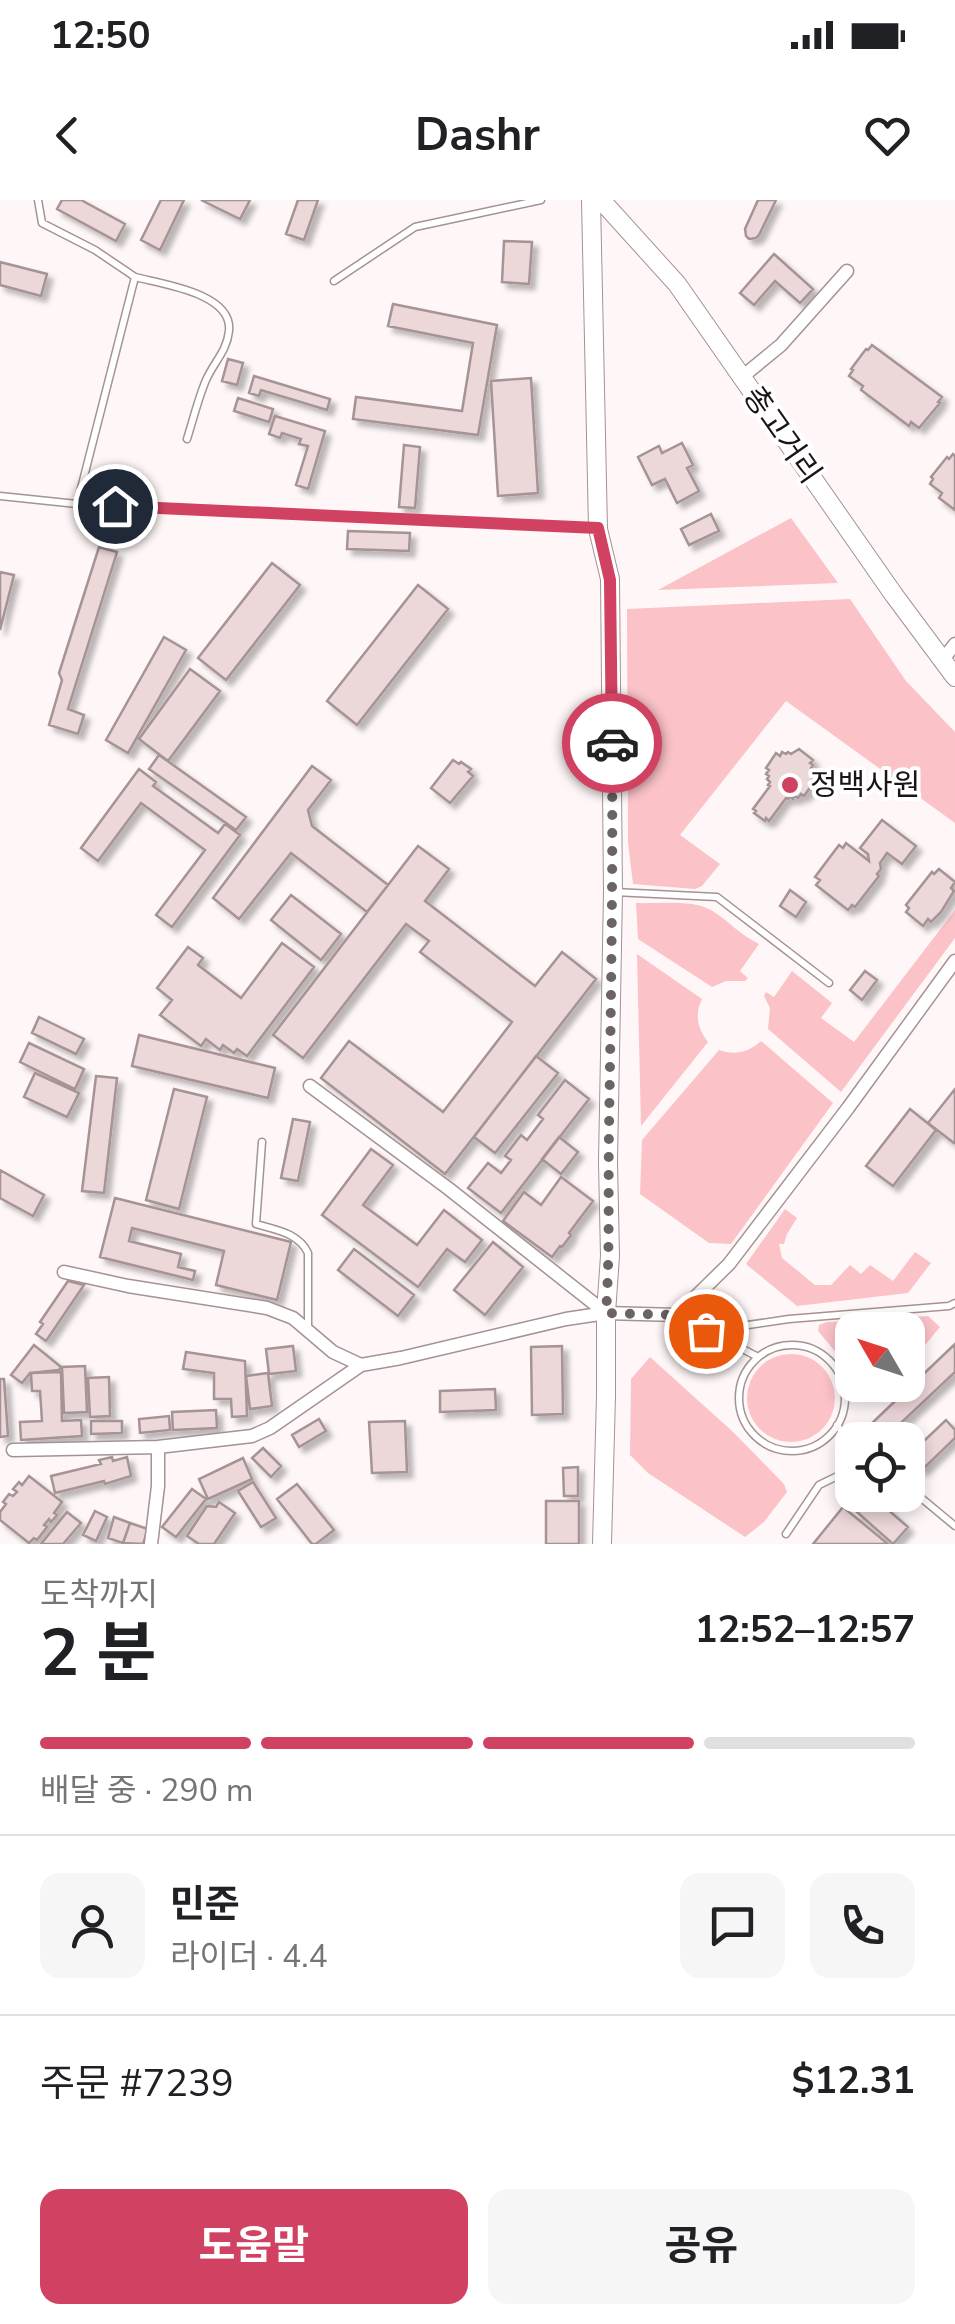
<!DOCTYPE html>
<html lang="ko">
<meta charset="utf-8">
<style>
body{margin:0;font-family:"Nunito Sans","Noto Sans KR",sans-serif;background:#f6f6f6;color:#202124;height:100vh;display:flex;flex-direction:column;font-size:38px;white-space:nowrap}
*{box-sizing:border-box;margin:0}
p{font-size:32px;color:#757577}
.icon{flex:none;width:55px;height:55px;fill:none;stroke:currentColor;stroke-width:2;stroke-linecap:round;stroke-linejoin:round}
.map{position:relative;height:1344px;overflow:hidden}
.side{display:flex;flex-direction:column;background:#fff;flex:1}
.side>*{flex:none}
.needle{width:65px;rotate:309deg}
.fabs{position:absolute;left:835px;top:1112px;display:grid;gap:20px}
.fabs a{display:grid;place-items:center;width:90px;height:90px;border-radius:20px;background:#fff;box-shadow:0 5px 15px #0003;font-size:50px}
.pin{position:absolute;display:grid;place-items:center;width:85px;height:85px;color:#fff;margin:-42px;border:5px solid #fff;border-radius:50%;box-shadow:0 2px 10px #0007}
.courier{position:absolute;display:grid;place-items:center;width:100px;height:100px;margin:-50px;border:8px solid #d14262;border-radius:50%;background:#fff;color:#222;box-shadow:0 2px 12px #0007}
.headline em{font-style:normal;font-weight:700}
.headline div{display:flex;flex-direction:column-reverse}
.headline{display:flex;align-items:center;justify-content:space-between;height:170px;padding:0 40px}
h1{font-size:65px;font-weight:700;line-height:75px}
.bar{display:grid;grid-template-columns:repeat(4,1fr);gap:15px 10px;align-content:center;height:120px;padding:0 40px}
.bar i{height:12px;border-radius:8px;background:#e0e0e0}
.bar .selected{background:#d14262}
.bar p{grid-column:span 4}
.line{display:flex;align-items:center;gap:25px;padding:0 40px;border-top:2px solid #e0e0e0}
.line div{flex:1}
.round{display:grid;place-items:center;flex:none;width:105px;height:105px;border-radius:20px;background:#f6f6f6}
.primary-button{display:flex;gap:20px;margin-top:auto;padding:20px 40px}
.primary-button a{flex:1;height:115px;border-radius:20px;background:#d14262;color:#fff;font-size:40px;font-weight:700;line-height:115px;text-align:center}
.primary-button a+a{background:#f6f6f6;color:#202124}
.status{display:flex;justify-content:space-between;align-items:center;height:70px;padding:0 50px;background:#fff;direction:ltr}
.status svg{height:28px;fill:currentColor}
header{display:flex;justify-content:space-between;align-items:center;height:130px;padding:0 40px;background:#fff;font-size:45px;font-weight:700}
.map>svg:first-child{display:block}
.green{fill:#fbc2c8}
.building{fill:#ecd7d9;stroke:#a69395;stroke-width:2.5;filter:url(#shadow)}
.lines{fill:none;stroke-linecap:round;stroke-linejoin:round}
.lane-casing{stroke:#a59293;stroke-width:9}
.street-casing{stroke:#a59293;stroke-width:15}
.secondary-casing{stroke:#a59293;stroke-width:20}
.lane{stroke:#fff;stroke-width:6}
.street{stroke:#fff;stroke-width:12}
.secondary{stroke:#fff;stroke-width:18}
.done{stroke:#6b6364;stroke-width:10;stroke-dasharray:0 18}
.route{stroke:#d14262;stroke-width:12}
.poi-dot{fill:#d14262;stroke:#fff;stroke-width:4}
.labels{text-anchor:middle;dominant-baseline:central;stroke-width:8;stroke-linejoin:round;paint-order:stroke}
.street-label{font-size:30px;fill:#1b1415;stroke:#fff}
.poi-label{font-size:30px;fill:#1b1415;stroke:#fff;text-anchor:start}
</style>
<div class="status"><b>12:50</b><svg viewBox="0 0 49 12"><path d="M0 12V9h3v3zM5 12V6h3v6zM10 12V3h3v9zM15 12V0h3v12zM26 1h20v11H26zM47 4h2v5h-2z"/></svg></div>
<header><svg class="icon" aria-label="back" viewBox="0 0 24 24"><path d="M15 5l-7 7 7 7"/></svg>Dashr<svg class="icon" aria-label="heart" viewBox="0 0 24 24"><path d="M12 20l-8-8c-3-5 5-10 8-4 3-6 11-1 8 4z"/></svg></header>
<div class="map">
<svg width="955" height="1344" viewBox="0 0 955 1344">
<defs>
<filter id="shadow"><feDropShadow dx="5.5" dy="5.5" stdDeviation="2.5" flood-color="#0004"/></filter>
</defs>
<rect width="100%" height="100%" fill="#fff7f7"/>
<!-- green -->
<path class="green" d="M791 318 838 383 658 390Z
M850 399 906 481 955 532V623L786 501 680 635 720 664 702 686 695 689 633 684 628 642 627 409Z
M636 703C658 704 691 699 711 710 728 720 740 735 759 744L740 771 748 778 745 781H726L712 787 638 739Z
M955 710V738L841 892 768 829 770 808 764 796 766 792 774 797 792 771 832 803 821 818 854 842Z
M637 754 702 799C694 815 698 829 708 842L641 926Z
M761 841 833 903 731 1044 709 1043 640 994 642 940 719 850C736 856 749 852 761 841Z
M785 1009 797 1018 787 1034 784 1044H779L782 1058 815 1085H831L850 1065 861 1074 870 1065 893 1081 915 1052 931 1063 908 1093 797 1106 746 1064Z
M928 1116 940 1127 908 1166V1130H852V1181L849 1168 818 1131 819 1125 827 1122Z
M747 1198a44 44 0 1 1 88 0a44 44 0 1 1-88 0Z
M650 1157 732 1231 784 1284 787 1292 764 1322 745 1337 648 1273 630 1255 631 1179Z"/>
<!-- building -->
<path class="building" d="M62 0H81L125 24 116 41 57 9Z
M161 0H184L160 50 141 40Z
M201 0H250L240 19Z
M298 0H318L304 40 286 34Z
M758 0H776L759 35 756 38 749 39 746 36 745 29Z
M504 41 532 42 529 84 502 82Z
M774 54 813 89 800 103 775 81 754 105 740 93Z
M0 62 47 74 41 96 0 85Z
M393 104 497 125 478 235 353 219 356 197 462 211 473 143 388 126Z
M872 145 942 197 938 202 940 203 919 228 911 222 909 226 861 190 863 186 849 176 853 170 851 169 866 149 868 150Z
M228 159 243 163 237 185 222 181Z
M254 176 330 199 327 210 261 190 259 196 249 193Z
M531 178 538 293 498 296 491 181Z
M238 198 273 209 269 222 234 211Z
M275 216 325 231 308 289 296 285 308 246 299 244 301 239 282 233 280 238 269 234Z
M682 243 693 265 687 268 699 291 677 303 665 279 652 285 638 257 659 246 662 253Z
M404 245 420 247 415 308 399 307Z
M953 254 955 256V310L939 298 942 293 930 284 933 279 931 277 947 257 949 259Z
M711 314 719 331 689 345 681 329Z
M348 331 410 333 409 351 347 349Z
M99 347 117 352 68 509 84 515 78 534 49 525 62 480 59 473Z
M272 363 300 385 226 480 198 458Z
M0 372 14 375 0 430Z
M418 385 448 409 357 525 327 501Z
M164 437 186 450 128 553 106 540Z
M190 469 220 491 168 561 139 539Z
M799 549 813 560 810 563 813 565 811 568 814 571 811 574 814 576 812 580 814 582 804 596 801 594 798 598 795 596 793 599 790 596 788 599 786 598 769 621 766 618 765 621 754 613 756 611 753 609 770 586 768 585 770 582 767 579 769 576 766 574 769 570 766 568 776 553 780 556 782 552 786 554 788 552 791 554Z
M159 555 246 617 236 630 149 569Z
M453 560 459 564 461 562 471 569 468 572 473 576 450 603 431 588Z
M312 566 331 580 308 610 312 626 388 685 367 712 291 653 239 719 213 698Z
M139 569 156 582 153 586 218 633 225 624 240 635 172 727 156 715 205 650 141 603 98 661 81 648Z
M882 620 916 646 902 664 887 653 880 663 881 669 877 674 879 676 855 707 852 705 848 710 816 685 820 680 815 677 839 645 843 648 846 643 869 661 868 654 860 648Z
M418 646 449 669 425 701 535 786 562 752 596 779 445 974 321 878 349 841 443 912 512 822 420 752 429 741 406 724 303 858 273 835Z
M939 669 955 682 951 688 954 691 941 712 931 722 928 719 923 726 906 712 909 708 906 705 932 672 934 674Z
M790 690 806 702 796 717 780 706Z
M291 695 341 734 321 760 271 720Z
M282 743 314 767 247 856 237 849 234 853 223 845 220 850 206 839 201 846 160 815 172 800 157 788 188 747 203 758 198 765 241 798Z
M865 771 877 780 862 800 850 790Z
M39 817 84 839 76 854 32 833Z
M139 835 275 868 268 898 132 866Z
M29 843 84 869 75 889 20 862Z
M536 856 558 873 495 953 474 937Z
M35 873 79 893 67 917 24 897Z
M96 876 117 878 104 993 82 991Z
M565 880 589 899 501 1013 468 988 488 963 501 973 511 960 505 956 521 935 527 940 543 919 538 915Z
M174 889 207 897 179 1009 146 1000Z
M955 889V942L954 943 928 923Z
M910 909 936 930 893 986 866 966Z
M293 919 310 922 298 981 281 978Z
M559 937 578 952 561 974 542 959Z
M371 949 393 965 363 1005 417 1045 444 1010 482 1040 465 1062 447 1049 418 1087 322 1015Z
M0 970 44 995 33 1016 0 998Z
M561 977 593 1001 569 1033 571 1035 562 1047 560 1046 552 1057 503 1021 524 992 541 1005Z
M115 998 291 1042 277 1100 216 1085 224 1051 132 1028 129 1041 181 1054 178 1067 195 1071 193 1080 100 1057Z
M493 1042 523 1067 485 1115 454 1090Z
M354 1049 414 1095 398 1116 338 1070Z
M68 1081 84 1085 46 1141 36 1134 43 1124 40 1122Z
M955 1144V1172L885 1238 871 1224Z
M34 1145 61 1167 59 1170 30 1173 22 1183 11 1175Z
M293 1146 296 1171 269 1174 266 1149Z
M562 1146 563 1214 532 1215 531 1147Z
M186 1152 245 1161 247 1216 232 1217 231 1199H214V1173L183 1169Z
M85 1166 87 1212 64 1213 62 1167Z
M61 1172 62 1221 81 1220 82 1236 21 1240 20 1222 42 1221 40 1191H32L31 1173Z
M268 1173 272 1206 250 1209 246 1176Z
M109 1177 110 1216 90 1217 88 1178Z
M0 1179H4L8 1236 0 1237Z
M495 1189 496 1210 440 1212V1191Z
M216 1210 217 1228 173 1230 172 1212Z
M169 1216 170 1230 140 1233 139 1219Z
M319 1219 326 1231 299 1247 292 1235Z
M946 1220 955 1230V1238L922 1270 908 1256Z
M91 1221H122V1233L91 1234Z
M405 1221 407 1272 372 1273 369 1222Z
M263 1248 281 1266 271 1277 252 1258Z
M112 1257 113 1261 127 1257 131 1276 105 1284 104 1281 55 1293 51 1276 101 1264 99 1260Z
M243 1258 252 1279 208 1299 199 1279Z
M578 1267V1296H564L563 1268Z
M29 1276 62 1302 54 1313 57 1315 51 1322 49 1319 44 1325 47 1327 37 1340 34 1338 29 1343 0 1320V1312L6 1304 3 1302 9 1294 13 1296 17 1292 13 1289 19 1282 22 1285Z
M253 1282 276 1318 261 1327 238 1291Z
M297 1284 334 1330 316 1344H312L277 1299Z
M192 1289 206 1299 176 1337 162 1327Z
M871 1295 908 1327 893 1344 857 1312Z
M546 1301H579V1344H546Z
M219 1302 235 1313 214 1344H199L187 1336 207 1306 216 1307Z
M843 1307 888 1344H813Z
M95 1311 107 1317 96 1341 83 1335Z
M67 1312 81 1323 63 1344H41Z
M114 1317 130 1323 123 1343 108 1338Z
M130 1323 148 1329 143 1344 123 1343Z"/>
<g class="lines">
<!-- lane casing -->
<g class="lane-casing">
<path id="lane" d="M38 0 42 23 95 50 135 77
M334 81 415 27 541 0
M187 239C193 220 198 199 206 180 214 162 227 151 229 131 233 93 161 84 135 77L77 304 597 328
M0 296 77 304
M614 692 717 697 829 783
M262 942 256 1024C276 1030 299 1033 308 1053V1127
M678 1115 758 1157
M707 1131 789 1119 949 1106 955 1103
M739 1198a53 53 0 1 1 106 0a53 53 0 1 1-106 0Z
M837 1225 852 1245
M908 1287 955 1326
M786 1334 819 1285 852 1269"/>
</g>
<!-- street casing -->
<g class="street-casing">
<path id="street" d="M742 177 781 145 847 71
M941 462 955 444
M310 886 449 989 606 1113
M64 1072 128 1086 267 1108 293 1118 333 1152 361 1165 401 1158 566 1119 606 1113 677 1115 729 1064 848 908 955 761
M13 1250 158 1247 252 1236 270 1228 361 1165
M151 1344 158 1286V1247"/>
</g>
<!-- secondary casing -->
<g class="secondary-casing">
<path id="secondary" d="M591 0 598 329 610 379 613 692 608 962 610 1056 606 1113V1196L602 1344
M601 0 677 84 894 395 955 477"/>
</g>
<!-- lane -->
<use href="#lane" class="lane"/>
<!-- street -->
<use href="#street" class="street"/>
<!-- secondary -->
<use href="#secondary" class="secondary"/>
</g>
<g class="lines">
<!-- done -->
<path class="done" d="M612 543C613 672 611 801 609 930 608 991 610 1052 606 1113L676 1115 706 1131"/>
<!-- route -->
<path class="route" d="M115 306 598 328 610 380 612 543"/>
</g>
<!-- markers -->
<circle class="poi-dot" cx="790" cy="585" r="10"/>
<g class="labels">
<!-- street labels -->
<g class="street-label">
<text transform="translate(782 235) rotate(55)">총고거리</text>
</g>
<!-- poi labels -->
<g class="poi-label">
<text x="810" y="585">정백사원</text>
</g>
</g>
</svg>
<div class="fabs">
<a><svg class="needle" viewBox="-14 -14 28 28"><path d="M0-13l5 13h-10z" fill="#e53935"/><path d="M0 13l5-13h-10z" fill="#757577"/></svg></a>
<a><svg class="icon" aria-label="locate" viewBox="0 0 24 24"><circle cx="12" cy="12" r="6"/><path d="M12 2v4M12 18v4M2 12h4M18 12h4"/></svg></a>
</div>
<div class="pin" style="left:706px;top:1131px;background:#ea580c"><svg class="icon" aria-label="bag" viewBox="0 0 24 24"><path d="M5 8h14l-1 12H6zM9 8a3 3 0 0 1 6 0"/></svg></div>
<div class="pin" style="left:115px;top:306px;background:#1f2937"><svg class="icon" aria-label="home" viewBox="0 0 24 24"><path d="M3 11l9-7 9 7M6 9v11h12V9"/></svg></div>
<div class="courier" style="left:612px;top:543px"><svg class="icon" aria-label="car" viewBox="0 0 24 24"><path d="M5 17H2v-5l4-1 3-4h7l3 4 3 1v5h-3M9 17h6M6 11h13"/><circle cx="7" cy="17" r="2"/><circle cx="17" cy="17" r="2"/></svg></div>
</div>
<section class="side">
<div class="headline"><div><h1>2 분</h1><p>도착까지</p></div><em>12:52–12:57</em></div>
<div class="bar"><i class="selected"></i><i class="selected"></i><i class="selected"></i><i></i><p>배달 중 · 290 m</p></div>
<div class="line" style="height:180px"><a class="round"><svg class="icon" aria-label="person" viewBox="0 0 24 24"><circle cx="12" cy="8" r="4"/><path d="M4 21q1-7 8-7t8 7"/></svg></a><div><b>민준</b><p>라이더 · 4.4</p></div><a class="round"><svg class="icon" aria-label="chat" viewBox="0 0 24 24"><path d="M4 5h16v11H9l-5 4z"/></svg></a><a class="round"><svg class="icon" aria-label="phone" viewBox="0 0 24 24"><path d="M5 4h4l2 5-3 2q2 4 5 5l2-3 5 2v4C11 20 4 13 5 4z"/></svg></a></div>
<div class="line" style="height:130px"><div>주문 #7239</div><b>$12.31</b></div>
<div class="primary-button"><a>도움말</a><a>공유</a></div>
</section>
